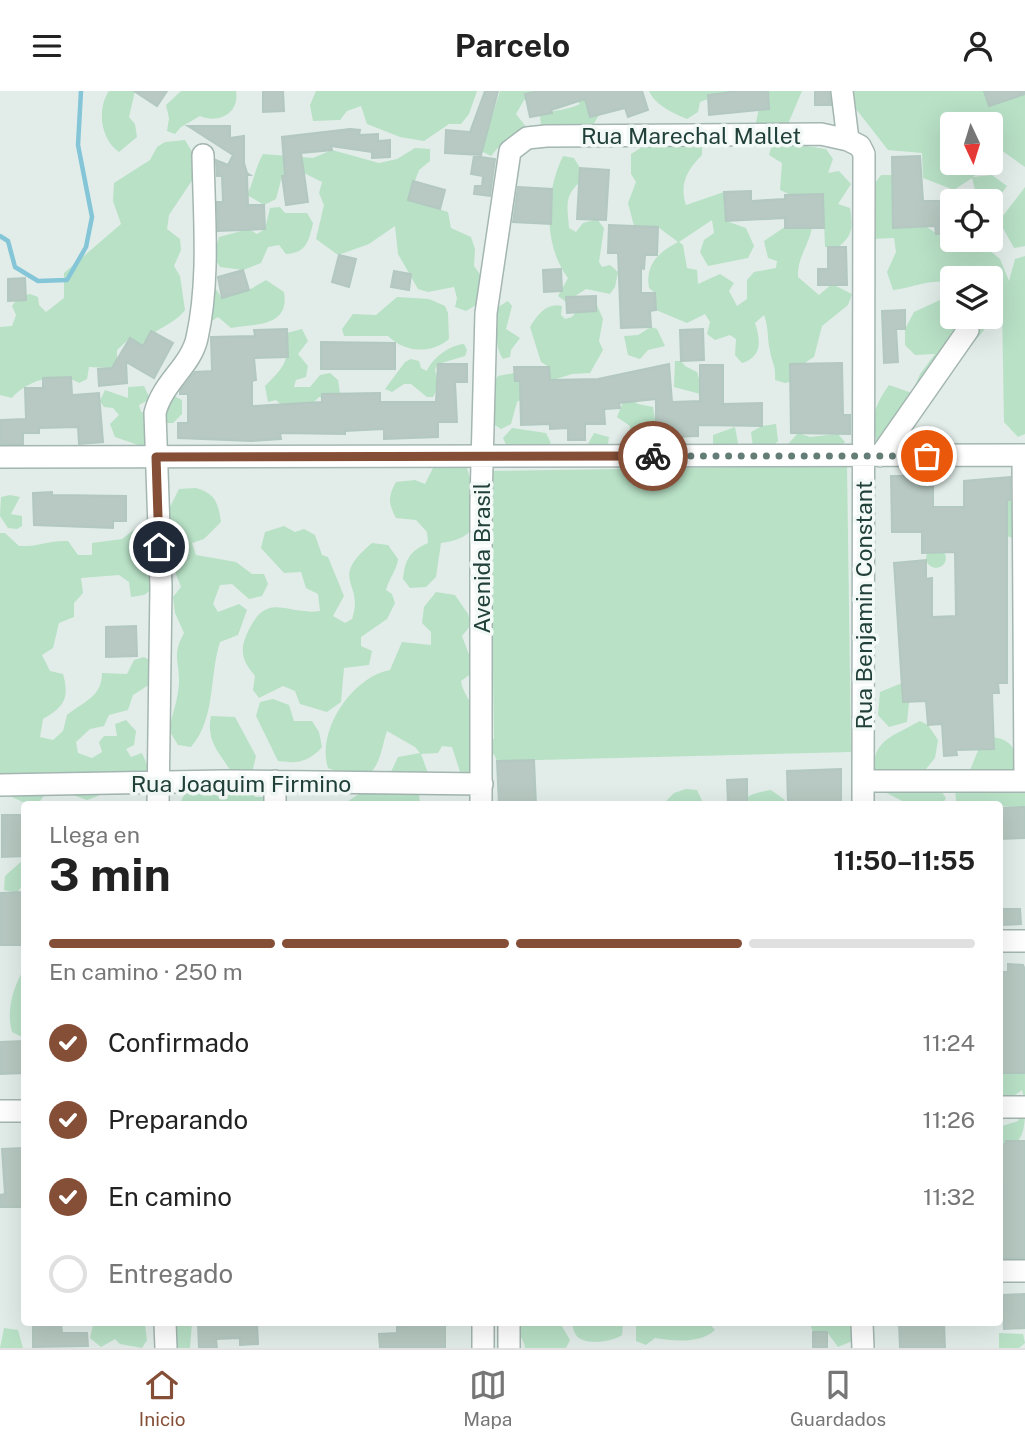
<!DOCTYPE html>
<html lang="es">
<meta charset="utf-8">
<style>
body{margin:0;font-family:"Public Sans",sans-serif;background:#f2f2f2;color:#222;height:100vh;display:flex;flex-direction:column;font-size:26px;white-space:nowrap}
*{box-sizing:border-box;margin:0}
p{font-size:23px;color:#767676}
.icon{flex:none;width:38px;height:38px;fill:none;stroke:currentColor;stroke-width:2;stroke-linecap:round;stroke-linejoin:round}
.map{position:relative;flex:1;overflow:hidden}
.side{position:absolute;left:21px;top:710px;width:982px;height:525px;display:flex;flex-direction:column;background:#fff;border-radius:7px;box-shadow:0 7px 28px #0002}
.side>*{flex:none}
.needle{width:46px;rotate:176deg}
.buttons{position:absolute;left:940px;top:21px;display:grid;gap:14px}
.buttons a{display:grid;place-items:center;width:63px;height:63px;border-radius:7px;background:#fff;box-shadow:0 7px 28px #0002;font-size:35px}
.pin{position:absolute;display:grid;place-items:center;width:60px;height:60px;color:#fff;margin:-30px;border:4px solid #fff;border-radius:50%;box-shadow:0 2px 7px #0007}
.courier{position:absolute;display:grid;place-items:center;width:70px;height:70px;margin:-35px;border:5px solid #854e36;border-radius:50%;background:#fff;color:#222;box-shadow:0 2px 9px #0007}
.overview em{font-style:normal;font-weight:700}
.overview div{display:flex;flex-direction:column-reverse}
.overview{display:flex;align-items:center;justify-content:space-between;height:119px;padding:0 28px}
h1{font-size:46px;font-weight:700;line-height:52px}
.bar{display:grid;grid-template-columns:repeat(4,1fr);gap:10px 7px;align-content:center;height:84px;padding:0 28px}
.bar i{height:9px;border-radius:5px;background:#e0e0e0}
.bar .current{background:#854e36}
.bar p{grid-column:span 4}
ol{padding:0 28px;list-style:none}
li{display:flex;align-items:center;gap:21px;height:77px}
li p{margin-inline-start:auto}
li .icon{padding:7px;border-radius:50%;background:#854e36;color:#fff;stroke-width:4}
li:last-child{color:#767676}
li i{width:38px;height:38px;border:4px solid #e0e0e0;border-radius:50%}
header{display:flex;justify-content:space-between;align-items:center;height:91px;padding:0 28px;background:#fff;font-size:32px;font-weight:700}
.tab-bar{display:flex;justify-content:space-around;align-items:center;height:98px;border-top:2px solid #e0e0e0;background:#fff;font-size:19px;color:#767676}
.tab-bar a{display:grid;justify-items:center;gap:4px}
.tab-bar .current{color:#854e36}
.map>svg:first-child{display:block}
.green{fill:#b8e1c6;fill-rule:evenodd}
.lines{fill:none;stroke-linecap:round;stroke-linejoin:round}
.stream{stroke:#84c6d8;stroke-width:4.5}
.building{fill:#b7c9c2;stroke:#b3c8c0;stroke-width:2}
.minor-casing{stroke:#a4b6b1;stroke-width:24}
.minor{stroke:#fff;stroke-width:21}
.done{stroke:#647d77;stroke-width:7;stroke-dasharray:0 12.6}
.route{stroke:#854e36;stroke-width:9}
.labels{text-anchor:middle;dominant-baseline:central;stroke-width:7;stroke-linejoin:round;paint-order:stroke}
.street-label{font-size:23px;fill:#204039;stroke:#f3f9f6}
</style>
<header><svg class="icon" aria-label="menu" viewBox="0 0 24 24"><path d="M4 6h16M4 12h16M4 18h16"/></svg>Parcelo<svg class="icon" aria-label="person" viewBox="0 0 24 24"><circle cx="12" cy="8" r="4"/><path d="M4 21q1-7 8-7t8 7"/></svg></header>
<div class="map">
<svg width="1025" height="1257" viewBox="0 0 1025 1257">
<rect width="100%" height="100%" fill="#e2ede9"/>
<!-- green -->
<path class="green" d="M109 0H135L129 26 135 33 137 46 119 61C100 48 97 17 109 0Z
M181 0H236C240 23 218 33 200 25L181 36 175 43 167 40 169 27 166 14Z
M316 0H477L469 23 461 33H449L424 50 400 46 367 33 361 15 347 20 340 29 313 30 310 14Z
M500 0H542L537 6 524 9 516 23 527 37 511 51 501 53 491 65 479 59 480 43 489 35Z
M569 0 603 17 592 36 553 42 541 35 540 24C555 18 566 20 580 13Z
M649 0H737C727 6 714 5 700 11L698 21 687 28C673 22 655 14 649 0Z
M768 0H802L788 33 780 40 754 41 759 17Z
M854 0H1025V76L1001 59 991 70 990 33H952V72H989L973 86 992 84 1007 95 991 117 990 110H978L972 87 954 99 923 87 922 62 888 59 856 18Z
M655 48 702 54V64C687 79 679 93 686 114L724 101 726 130 746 137 754 155 748 167 708 175 700 161 704 149 714 142 712 129 679 151 683 154 687 177 697 179 698 193 720 183 734 192 729 200 737 215 747 208V189L754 181 776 177 777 170 768 167 764 150 792 131 812 137C808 156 797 167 798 186L819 204 832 193 852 203 848 214 822 235 814 266 803 273 798 289 785 292 775 289C776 274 772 272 770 260 767 248 769 237 764 224L755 232C761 250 762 266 742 272L735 264 736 248 730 244 715 249 707 243 710 231 705 223 687 232 656 219 655 202 649 197C645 173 659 161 678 151L658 136 634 135 628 112 636 91 631 83V63Z
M185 49 195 66 197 82 169 124 167 138 180 148 181 159 174 175 180 185 185 219C172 236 154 236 142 254L130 247 117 259V270L111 277 89 276 87 288 79 292C59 279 26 290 12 307L0 304V236L12 235 16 224 12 215 19 205 30 203 38 206 39 214 46 221 64 207V182L121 133 113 110 114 92 150 69 157 56 165 51Z
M773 50 826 58 833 68 828 82 839 80 851 93 838 113 850 117C853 137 853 145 837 157L825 156 823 104 808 112 780 99 782 72 769 64Z
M415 57 430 58V70L419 79 408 109 448 121 451 137 471 146 475 158 474 175 481 185 476 214 466 220 455 216 457 207 454 196 428 201 418 198 398 163 395 135 369 153 338 164 316 148 324 114 319 102 322 91 304 82 282 85 276 108 264 114 247 104C254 90 255 77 263 63L313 67 332 59 379 72 397 68Z
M563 65 574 67 580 77 579 92C563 106 568 118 569 137L576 141 583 132 597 128 604 137 599 171 602 176 610 174 618 181 615 196 610 203 586 198 566 211 558 205 568 187C543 154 545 102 563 65Z
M881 84H893V137L927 136 945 148 984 149 983 154 1000 168 1009 190 1015 168 1025 165V343L1018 346 1004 331 1002 218 910 326 878 355C869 329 874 315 889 294L912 302 920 283 935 263 915 264 905 254V238L914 221 940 209 944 191C926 189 911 197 893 199L887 181 896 161 894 147 872 148V96ZM952 187H990L991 219 1001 218 963 244 964 226H952Z
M1025 96V155L1014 157 999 130Z
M280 116 285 122H307L313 132C309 149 307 162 286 163L279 154 268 156 261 172 243 179 220 176 213 165 219 146 249 138 257 143 265 138 270 117Z
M266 189 284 201C290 236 256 233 231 237L218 226 210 231 213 194 222 207 249 199Z
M397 206 429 208 445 215 448 222 449 248C430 264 404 261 388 245H344L342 238 353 223 376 224Z
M508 210 512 215 506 238 520 247 511 259 510 266 503 268C493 253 498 234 498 216Z
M596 212 603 228 599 250 603 259 590 282 572 283 550 290 549 276 541 271 530 236C537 224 547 211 562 215L561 224 565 228 572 226 582 214Z
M651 236 657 238 665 255 648 259 640 268 628 264 624 245 638 244Z
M302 238 308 250 298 263 308 275 306 286 296 289 294 296H310L320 284 330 282 338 289 340 303 327 308 319 306 314 311 298 312V329L276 309 268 311 265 295C286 274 288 272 287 242Z
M464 253 467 259 465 265 438 273 435 279 439 294 433 306H427L411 293H404L392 301 385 298 405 271 411 268 419 270 421 277 427 280C432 267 450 254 464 253Z
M675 270H681L685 275 697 281 704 304 674 296Z
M514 282 524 284 526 305 517 311 511 333 501 338 492 332 487 300 498 285Z
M144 295 150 308 139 314 141 321 152 323 150 353 144 356 115 346 110 333 119 324 113 317 104 316 100 310 105 299 128 307V296Z
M168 302 182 309V323L173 332H165L161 314Z
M626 304 638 313 653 316 656 334 640 356 630 349V335L617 326Z
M776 333 778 350 774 354 753 356 751 341 762 335Z
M735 336 738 352 735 357 713 358V344Z
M512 337 546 342 551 352 541 358 509 360 503 347Z
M594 342 609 346 607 360 591 358 588 353Z
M798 342 810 346 838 343 845 351 842 354 847 374 851 661 497 670 494 663 482 677 463 690 452 656 442 655 438 662 421 663 429 685 419 701 420 714H342L390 683 398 666 420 662 415 656 387 640C380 661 381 678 360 690L328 677C316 640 352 586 390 579L402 551 431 554V541L422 532 424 516 436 501 455 504 468 523 471 534 462 545 471 569 472 582 461 590C463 603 472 612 478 625L471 636 470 647 494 648 490 380 809 375 800 359 788 353Z
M449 369 467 377 471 391 469 405 478 410C478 439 469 448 441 452L436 486 426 496 410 497 403 488C405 468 410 460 428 452L427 441 416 429 396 427C388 412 388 405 396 391L415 389 425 393 433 377Z
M196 397C216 403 218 412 221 431L204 448 192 452 196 464 236 471 252 483H264L268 493 262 505 249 508 232 493 220 494 213 513 218 521 239 513 247 519 238 544 220 551C209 585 216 628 191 656L178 654 169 639C172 624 179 606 179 590 179 569 172 564 184 542L175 522 173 506 181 496 174 478 179 467 167 422 179 398Z
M10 404 20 406 11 423 22 425V435L17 438 8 437 0 425 1 406Z
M1007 409H1017L1015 448 1007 445Z
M284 435 295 441 304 438 315 444 322 464 328 466 344 505 333 525 345 532 352 528C365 490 327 490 372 452L388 454 398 468C397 479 389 487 386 499L392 503 395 512 387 528 361 546V555L372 560 369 574 344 577 341 611 327 621 300 613 295 600 283 595 259 607 253 599 255 585C244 572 239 562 246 545 266 497 286 525 320 520L318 503 306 497 301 481 284 482 261 457 265 441Z
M135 438 147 445 148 461 156 465 157 495 144 504 131 506 129 491 119 484 81 487 83 502 74 512V526L59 532 53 557 42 564 50 580 63 583C70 607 64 616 43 628L40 646 53 649 63 640 67 624C84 610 102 606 102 582L127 583 134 569 144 566 157 573 158 588 133 604 128 619 109 624 104 635 90 638 76 651 78 662 92 667 102 661 99 651 104 645H117L115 633 126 629 136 640 134 654 126 658 131 666 142 662 148 676 143 690 113 691 98 705 87 709 70 703 46 702 40 710 23 711 5 703 0 705V442H5L19 455C38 456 49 449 68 450L78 464H92V452L122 448Z
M926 467a10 10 0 1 1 20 0a10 10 0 1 1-20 0Z
M902 592 910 602 907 631 889 636 878 624 880 601Z
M273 608 289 614 294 630H312L319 641 322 656C309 671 297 673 278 670L256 625 260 611Z
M211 625 235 626 256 665 252 682 231 680C218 661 206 649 211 625Z
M920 630 928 634 938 649 935 667 926 678 946 707 942 714H910L873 695C871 650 883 650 920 630Z
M984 645C1001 647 1012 648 1016 666H1025V716L960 714 956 710 954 687 970 679Z
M253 694 255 706H277L288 714H179L186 700Z
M686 698 697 699 704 714H662L674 702Z
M771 699 785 709V714H740C746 703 760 701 771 699Z
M24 768V792L17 802 4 799 5 785Z
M24 878V947L12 941C6 920 13 896 24 878Z
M999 982H1025V1009L1022 999 1005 1011 1010 1024 999 1029Z
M1025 1015C1025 1035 1025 1057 999 1057V1036L1018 1030Z
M101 1232 145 1234 147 1249 142 1257 120 1253 115 1248 101 1256 90 1247 93 1234Z
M174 1232H192L190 1257H176Z
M501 1232H560L570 1249 566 1257H525C524 1244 511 1237 501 1232Z
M572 1232H623L622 1244C613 1251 583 1255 576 1244 573 1240 573 1236 572 1232Z
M636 1232 710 1233 715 1239C700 1253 674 1250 655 1247L646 1254 636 1250Z
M848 1232 855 1237V1249L838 1256 827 1241H813L810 1233Z
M4 1237 18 1239 23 1257H0Z
M999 1242 1023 1243 1025 1252 1019 1257H999Z"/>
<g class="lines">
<!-- stream -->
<path class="stream" d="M0 145 8 150 15 176 38 190 67 189 86 156 92 126 78 54 81 0"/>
</g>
<!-- building -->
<path class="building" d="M134 0H167L157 15Z
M263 0H283L284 20 263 21Z
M485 0H498L481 64 445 62 446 39 470 41Z
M539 0H642L648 19 628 26 625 17 590 26 585 8 551 19 552 22 530 26 525 3Z
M738 0H768L769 18 709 24 708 4Z
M815 0H829L831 14H815Z
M984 0H1025V3L989 15Z
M188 35H230V47L244 45V72L247 82 250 84H247L248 114H264L265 138 218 140 217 111H223L222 85H217L216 69 228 74 233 64Z
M350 38 360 39 359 44 378 43V50L390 49V66L372 67V61L331 55 332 59 301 62 308 111 286 114 282 85H285L282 46Z
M474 65 495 68 490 105 474 103 475 95H482L483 85 471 83Z
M920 65 923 110H952V143H936L935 135 893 137 892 66Z
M580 77 609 79 606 129 577 128Z
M413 90 445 99 440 118 408 109Z
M518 96 552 98 551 133 513 131Z
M751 100V110L785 108V104L823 103 824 137H785V127L726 130 724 101Z
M609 134 658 136 657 164H645L644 178 641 177V202H655L656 219 650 220 651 236 621 237 618 162H608Z
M828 156H846L847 194H818V178H828Z
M339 164 356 168 349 196 332 191Z
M561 178 562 200 544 201 543 179Z
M243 179 249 199 222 207 218 186Z
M394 180 411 183 409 199 391 196Z
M25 187 26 209 8 210V188Z
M596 205V220L567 222 566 206Z
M905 219V238H896L898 271 884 272 882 220Z
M287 238 288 266 254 267 256 289 252 290V315L322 311V303L380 302V311H436L438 273H467V291H455L457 331H438V346L384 348V338L345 340V343L280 342 281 348 252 350 178 347V332H188V303H180V300L195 281 212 280 211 246 255 245 254 239Z
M703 238 704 269 681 270 680 239Z
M151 240 173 252 154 287 126 271 127 292 99 295 98 278 112 277 130 247 143 255Z
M321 251 395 252V278H321Z
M842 272 843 324H850V343L791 342 790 273Z
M669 273 672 311 700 310V274H723V313L762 312V335L698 334V345L673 346V334H656V308L619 312 620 317 604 318 605 333H585V349H568V337L550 338V333L521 334 520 290H515L514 276H549L550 289 598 288Z
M71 286 72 304 99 302 103 351 79 353 78 336 39 337V342H23V353H0V329L26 328 25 297H43V287Z
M891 385H933V416H964V390L1010 386V409H1007V592H998L999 602H992L994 658 956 659 957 664 944 665 942 633 928 634 926 610 903 611 894 472 926 469V488L932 487V526L956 525 955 461 922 462V441H892Z
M52 401V404L126 405V430H113V437L34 434 33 402Z
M136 535 137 565 106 566V536Z
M534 669 536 714H499L497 670Z
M841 678V711L788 713 787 680Z
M747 688V712H728L727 689Z
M1025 716V747L999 748V717Z
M2 724H24V765L2 766Z
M24 801V854H0V802Z
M1001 818H1020L1021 833 1002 834Z
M1008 873 1023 874 1025 879V982H999V881H1008Z
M24 950V982L0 983V951Z
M1006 1050H1025V1167H1002L1000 1107 1004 1106 999 1054 1006 1053Z
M24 1057V1116H0V1104L5 1103 2 1058Z
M1025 1203V1237L1004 1238 1003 1204Z
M33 1232H61L62 1242H87L88 1255 33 1256Z
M198 1232H257L258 1253 240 1254V1247L216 1248 217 1257H199Z
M406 1232H445V1257H380L379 1243 397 1242V1236L406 1235Z
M899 1232H944L945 1257H900Z
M813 1241H827V1257H813Z"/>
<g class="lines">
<!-- minor casing -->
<g class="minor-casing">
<path id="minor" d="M842 0 848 49
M1023 364 1025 690
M880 365 968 239
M0 366 1025 364
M275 690V714
M863 690H1025
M0 694 224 690 482 693
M158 714 161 495 155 322C162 292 191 275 197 247 210 189 204 124 203 64
M481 714V411L486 222 510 60 527 47 546 45 821 43 848 49 860 55 864 63 863 714
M999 850H1025
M999 1016H1025
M0 1020H24
M999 1180H1025
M165 1232 166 1257
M862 1232 863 1257
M483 1257V1232
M509 1257V1232"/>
</g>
<!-- minor -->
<use href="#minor" class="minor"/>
</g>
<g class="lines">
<!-- done -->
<path class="done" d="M653 365H927"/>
<!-- route -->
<path class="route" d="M159 456 156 366 653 365"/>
</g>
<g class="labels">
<!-- street labels -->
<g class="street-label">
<text x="691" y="44">Rua Marechal Mallet</text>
<text transform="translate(481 467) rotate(-90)">Avenida Brasil</text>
<text transform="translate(863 514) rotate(-90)">Rua Benjamin Constant</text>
<text x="241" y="692">Rua Joaquim Firmino</text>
</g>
</g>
</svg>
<div class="buttons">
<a><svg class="needle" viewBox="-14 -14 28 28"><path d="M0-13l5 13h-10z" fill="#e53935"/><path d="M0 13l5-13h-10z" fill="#767676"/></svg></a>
<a><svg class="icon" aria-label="locate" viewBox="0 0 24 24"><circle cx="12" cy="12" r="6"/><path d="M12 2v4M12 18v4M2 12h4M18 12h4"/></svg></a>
<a><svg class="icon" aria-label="layers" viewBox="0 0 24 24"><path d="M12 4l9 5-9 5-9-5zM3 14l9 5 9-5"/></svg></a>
</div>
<div class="pin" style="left:927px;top:365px;background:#ea580c"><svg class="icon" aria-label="bag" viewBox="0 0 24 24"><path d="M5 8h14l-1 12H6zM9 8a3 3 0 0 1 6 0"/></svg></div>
<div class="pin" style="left:159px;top:456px;background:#1f2937"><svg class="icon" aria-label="home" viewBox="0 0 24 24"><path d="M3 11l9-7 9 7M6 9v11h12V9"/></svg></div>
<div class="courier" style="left:653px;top:365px"><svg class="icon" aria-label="bike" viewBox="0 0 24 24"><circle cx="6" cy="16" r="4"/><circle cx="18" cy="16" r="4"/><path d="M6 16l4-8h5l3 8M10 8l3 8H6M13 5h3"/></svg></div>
<section class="side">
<div class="overview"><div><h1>3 min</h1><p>Llega en</p></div><em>11:50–11:55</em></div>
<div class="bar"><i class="current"></i><i class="current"></i><i class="current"></i><i></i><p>En camino · 250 m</p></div>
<ol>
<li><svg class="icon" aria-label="check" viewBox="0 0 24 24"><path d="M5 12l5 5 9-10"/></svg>Confirmado<p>11:24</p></li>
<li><svg class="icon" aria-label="check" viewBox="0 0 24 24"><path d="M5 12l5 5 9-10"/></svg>Preparando<p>11:26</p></li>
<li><svg class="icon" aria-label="check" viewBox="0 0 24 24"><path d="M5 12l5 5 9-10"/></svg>En camino<p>11:32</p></li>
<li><i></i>Entregado</li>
</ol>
</section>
</div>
<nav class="tab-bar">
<a class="current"><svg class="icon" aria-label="home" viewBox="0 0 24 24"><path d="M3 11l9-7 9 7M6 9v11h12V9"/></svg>Inicio</a>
<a><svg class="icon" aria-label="map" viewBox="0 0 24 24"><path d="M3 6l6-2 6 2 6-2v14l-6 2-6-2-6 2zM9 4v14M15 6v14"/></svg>Mapa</a>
<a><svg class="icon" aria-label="saved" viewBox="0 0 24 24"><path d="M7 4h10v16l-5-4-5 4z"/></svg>Guardados</a>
</nav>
